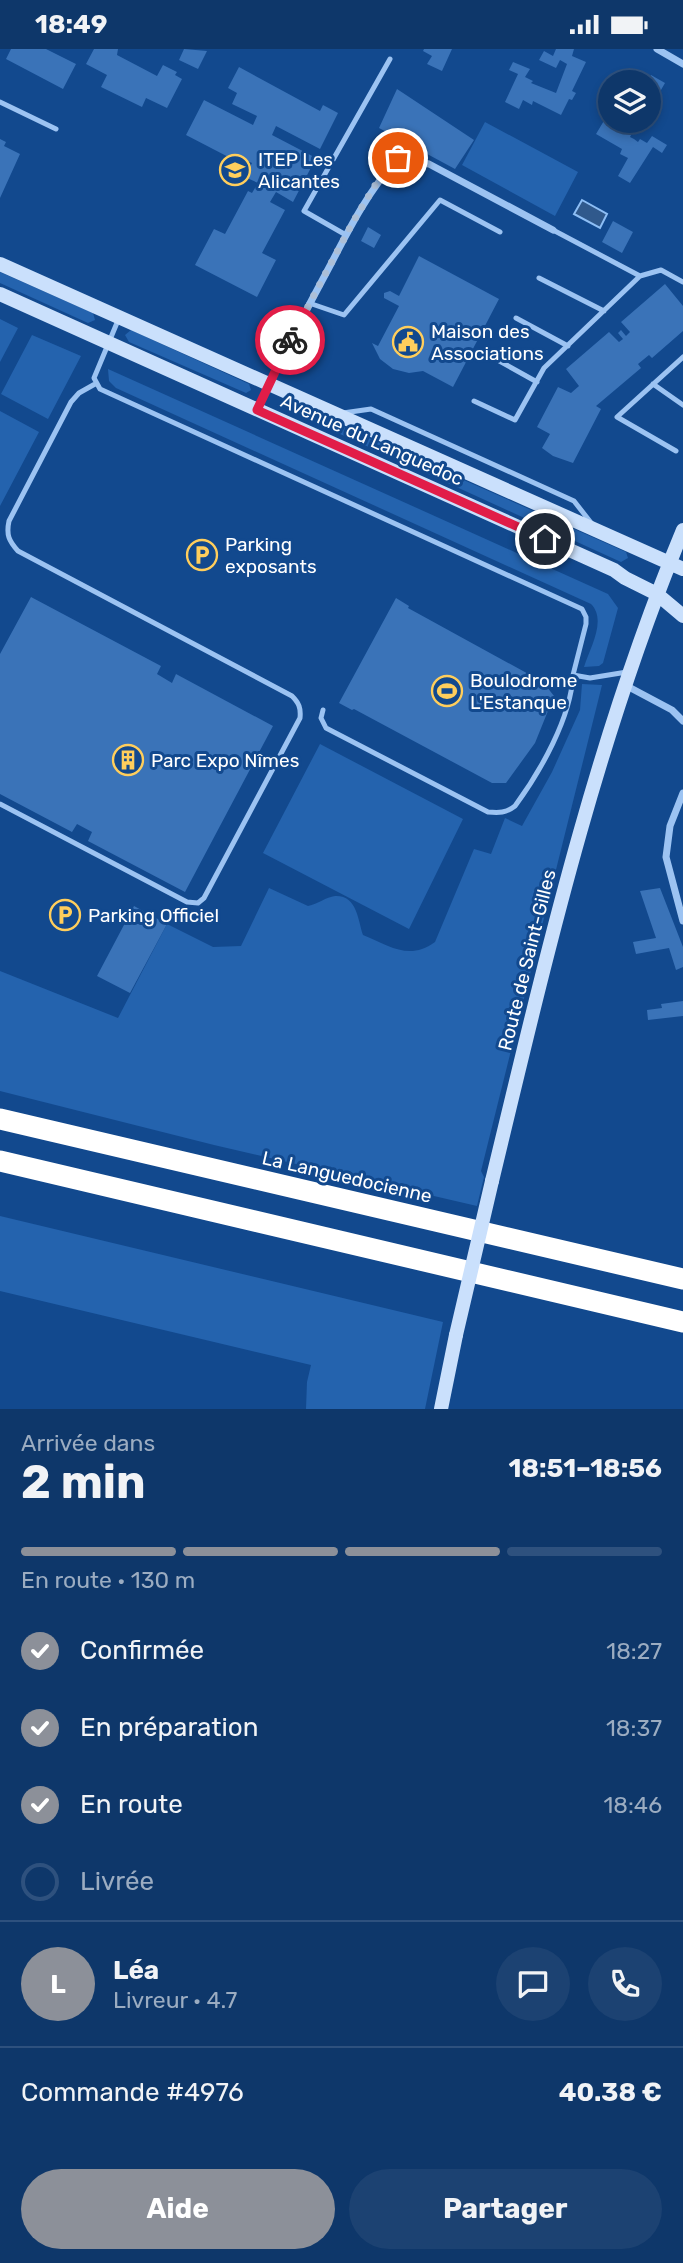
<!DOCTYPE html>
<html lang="fr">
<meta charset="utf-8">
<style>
body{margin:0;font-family:Rubik,sans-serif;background:#1c4272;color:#f1f3f6;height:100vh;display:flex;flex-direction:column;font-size:26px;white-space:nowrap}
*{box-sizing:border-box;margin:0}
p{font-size:23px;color:#9bacc1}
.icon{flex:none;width:38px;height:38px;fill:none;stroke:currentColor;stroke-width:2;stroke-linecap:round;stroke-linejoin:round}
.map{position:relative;height:1360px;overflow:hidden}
.sheet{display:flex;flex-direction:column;background:#0e376a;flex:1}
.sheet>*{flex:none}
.fabs{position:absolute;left:598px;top:21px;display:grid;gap:14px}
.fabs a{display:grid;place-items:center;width:63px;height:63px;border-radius:50%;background:#0e376a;box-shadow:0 4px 10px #0003,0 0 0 2px #2e517e;font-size:35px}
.pin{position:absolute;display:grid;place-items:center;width:60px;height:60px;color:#fff;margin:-30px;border:4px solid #fff;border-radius:50%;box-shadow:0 2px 7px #0007}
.courier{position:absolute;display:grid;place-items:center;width:70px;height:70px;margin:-35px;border:5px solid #e11d48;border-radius:50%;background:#fff;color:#222;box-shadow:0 2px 9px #0007}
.overview em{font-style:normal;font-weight:700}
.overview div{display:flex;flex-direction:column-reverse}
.overview{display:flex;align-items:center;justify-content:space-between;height:119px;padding:0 21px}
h1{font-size:46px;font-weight:700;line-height:52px}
.bar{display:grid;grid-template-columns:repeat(4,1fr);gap:10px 7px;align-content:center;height:84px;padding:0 21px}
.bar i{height:9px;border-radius:5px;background:#2e517e}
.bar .active{background:#8c9099}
.bar p{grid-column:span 4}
.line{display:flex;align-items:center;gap:18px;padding:0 21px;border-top:2px solid #2e517e}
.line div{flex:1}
.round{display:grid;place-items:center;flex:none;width:74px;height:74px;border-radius:37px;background:#1c4272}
ol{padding:0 21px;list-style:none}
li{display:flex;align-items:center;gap:21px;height:77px}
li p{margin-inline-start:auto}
li .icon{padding:7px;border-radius:50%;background:#8c9099;color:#fff;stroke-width:4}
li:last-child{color:#9bacc1}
li i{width:38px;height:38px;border:4px solid #2e517e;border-radius:50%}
.action{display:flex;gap:14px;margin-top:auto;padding:14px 21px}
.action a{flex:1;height:80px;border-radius:42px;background:#8c9099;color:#fff;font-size:28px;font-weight:700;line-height:80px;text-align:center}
.action a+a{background:#1c4272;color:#f1f3f6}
.status{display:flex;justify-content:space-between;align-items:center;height:49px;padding:0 35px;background:#0e376a;direction:ltr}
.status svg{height:19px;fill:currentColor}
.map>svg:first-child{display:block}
.green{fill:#2463ae}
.water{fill:#30598c;stroke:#8dbef5;stroke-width:2}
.building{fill:#3a73b8}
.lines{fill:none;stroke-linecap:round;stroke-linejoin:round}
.lane{stroke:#9cc3f2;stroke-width:5}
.street{stroke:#9cc3f2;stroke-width:7}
.secondary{stroke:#cae0fc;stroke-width:14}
.highway{stroke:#fff;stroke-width:21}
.secondary-bridge{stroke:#cae0fc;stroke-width:14}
.done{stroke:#acbfd7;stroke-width:7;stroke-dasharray:0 12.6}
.route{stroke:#e11d48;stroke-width:9}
.labels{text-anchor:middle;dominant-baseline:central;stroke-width:6;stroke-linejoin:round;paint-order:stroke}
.poi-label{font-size:19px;fill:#fff;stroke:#12498e;text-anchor:start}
.street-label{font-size:19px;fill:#fff;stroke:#12498e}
</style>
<div class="status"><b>18:49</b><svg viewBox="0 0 49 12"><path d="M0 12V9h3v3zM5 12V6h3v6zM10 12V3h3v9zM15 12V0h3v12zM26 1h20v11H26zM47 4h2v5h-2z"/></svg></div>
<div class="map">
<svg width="683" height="1360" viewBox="0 0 683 1360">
<rect width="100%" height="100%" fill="#12498e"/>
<!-- green -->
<path class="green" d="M485 73 578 123 555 167 462 116Z
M0 223 93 264 95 271 88 274 0 234Z
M0 270 18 279 0 313Z
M131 281 249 335 251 341 246 344 129 293 125 286Z
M32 286 81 307 48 370 1 345Z
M108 320 608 545 618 559 603 614 599 617 584 618C590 599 607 571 591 555L116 339 109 332Z
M0 362 39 383 0 457Z
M319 367 626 503 628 509 621 513 316 374Z
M582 635 602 636 481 1122 484 1128 477 1157 214 1096 0 1042V922L118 969 167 875 213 898 241 897 269 839 308 857C318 855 326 848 335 847 357 846 358 871 363 886 390 897 409 912 435 893L474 800 491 805 505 769 522 777 552 723 580 661Z
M320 695 463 770 409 880 263 804Z
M0 1167 443 1273 425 1360H306L307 1333 311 1316 0 1242Z"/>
<!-- water -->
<path class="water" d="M582 151 607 165 600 179 574 165Z"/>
<!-- building -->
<path class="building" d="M11 0H46L76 15 63 40 6 10Z
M94 0H118L117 6 157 27 163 16 177 23 175 26 182 30 167 59 146 49 142 58 101 38 107 26 86 15Z
M184 0 207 2 198 20 179 11Z
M424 0H452L442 22 427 15 432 7 423 2Z
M556 0H574L572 7 586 13 572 42 576 44 572 51 569 50 561 66 533 52 532 56 523 51 519 60 505 53 518 25 509 21 513 13 530 20 525 28 533 32 531 34 556 44 567 15 560 11 556 19 539 11 544 2 553 7Z
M239 18 320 62 323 56 338 64 320 100 276 77 272 86 316 109 293 153 276 143 270 153 285 161 262 204 276 211 257 248 195 216 214 180 225 185 248 142 252 144 258 134 245 128 252 114 243 110 240 114 186 86 204 51 253 76 257 67 232 55 237 44 228 39Z
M651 26 665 34 650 60 658 65 653 73 649 71V33H647Z
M397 40 474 91 455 120 379 79Z
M607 59 611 62V72H621L618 77 631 86 630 88 634 90 638 93 640 90 647 94 652 87 667 96 662 104 653 98 630 134 618 127 628 109 620 105 622 100 596 85 605 70 602 68Z
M0 90 6 93 4 97 20 105 0 149Z
M613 172 633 183 622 204 602 193Z
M368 178 381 186 374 199 361 192Z
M419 207 499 250 453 338 423 322 409 324 393 320 380 310 372 294 378 297 399 257 384 249V244L390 242 399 247Z
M665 235 683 257V282L652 309 649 306 638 315 641 319 596 357 601 360 573 414 553 407 542 399 550 385 537 378 558 338 571 344 579 337 566 320 609 283 619 293 623 290 618 284 621 281 626 287 630 283 621 273Z
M31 548 161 617 157 625 172 634 176 625 273 677 185 843 88 792 92 783 77 775 72 783 0 745V605Z
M396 549 409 557 408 559 543 633 554 647 535 694 506 734H492L354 660 352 661 339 654Z
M660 839 683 898V918L676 921 669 899 636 905 633 893 656 889 640 842Z
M134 857 167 875 130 944 97 927Z
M683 952V967L648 971 647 961 662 959 661 955Z"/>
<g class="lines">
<!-- lane -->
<path class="lane" d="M0 53 56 80
M346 186 304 162 390 10
M640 227 661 221 683 233
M539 229 604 262
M309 254 344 266 440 151 500 183
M119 269 94 329 100 340 582 560 586 568V575L573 626 590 629 627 623
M516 269 568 297
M494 309 537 333
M653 335 683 356
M474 352 515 371 544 319 640 227 553 181
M343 364 371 360 574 452 592 475
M676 402 617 368 683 308
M323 661 321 669 326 679 488 763C499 764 506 764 515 757 540 723 571 669 573 626
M0 755 187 853 198 854 204 849 300 669C301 659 299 654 292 647L18 502C9 492 6 486 9 472L71 353 79 344 95 335"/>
<!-- street -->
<path class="street" d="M657 0 683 15
M257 361C281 310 306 261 332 213 351 176 370 140 398 109L429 115 553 181
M625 636 672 661 683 672
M683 744 670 777 666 808 683 872"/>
<!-- secondary -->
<path class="secondary" d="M0 215 683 520
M0 245 614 521 625 529 657 545 683 567
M492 1132C545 912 596 690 683 481
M441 1360 456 1286"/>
<!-- highway -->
<path class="highway" d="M0 1070 683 1230
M0 1112 683 1273"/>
<!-- secondary-bridge -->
<path class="secondary-bridge" d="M456 1286 492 1132"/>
</g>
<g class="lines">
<!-- done -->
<path class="done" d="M290 291 353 173 380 128 398 109"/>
<!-- route -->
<path class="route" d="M290 291 257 361 545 490"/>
</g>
<!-- icons -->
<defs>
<g id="university-ring" transform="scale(1.575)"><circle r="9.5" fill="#12498e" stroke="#ffce5c" stroke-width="1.5"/><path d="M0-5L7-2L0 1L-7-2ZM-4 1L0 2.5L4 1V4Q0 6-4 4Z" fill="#ffce5c"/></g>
<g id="civic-ring" transform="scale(1.575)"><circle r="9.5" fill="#12498e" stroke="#ffce5c" stroke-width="1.5"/><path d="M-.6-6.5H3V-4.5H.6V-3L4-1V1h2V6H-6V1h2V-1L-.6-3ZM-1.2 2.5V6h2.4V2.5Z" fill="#ffce5c"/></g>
<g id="parking-ring" transform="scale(1.575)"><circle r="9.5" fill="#12498e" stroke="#ffce5c" stroke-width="1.5"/><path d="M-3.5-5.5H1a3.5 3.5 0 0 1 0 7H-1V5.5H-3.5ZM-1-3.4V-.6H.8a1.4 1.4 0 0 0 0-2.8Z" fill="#ffce5c"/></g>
<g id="stadium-ring" transform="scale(1.575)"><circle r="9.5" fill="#12498e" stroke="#ffce5c" stroke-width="1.5"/><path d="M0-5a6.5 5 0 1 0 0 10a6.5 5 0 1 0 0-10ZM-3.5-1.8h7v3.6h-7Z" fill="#ffce5c"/></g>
<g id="building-ring" transform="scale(1.575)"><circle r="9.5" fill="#12498e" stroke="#ffce5c" stroke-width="1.5"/><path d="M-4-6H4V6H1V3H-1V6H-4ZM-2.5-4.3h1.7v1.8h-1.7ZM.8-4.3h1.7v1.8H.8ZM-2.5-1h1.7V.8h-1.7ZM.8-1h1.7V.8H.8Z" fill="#ffce5c"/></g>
</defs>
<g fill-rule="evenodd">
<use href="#university-ring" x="235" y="121"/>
<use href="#civic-ring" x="408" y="293"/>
<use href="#parking-ring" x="202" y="506"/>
<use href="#stadium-ring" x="447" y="642"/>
<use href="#building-ring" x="128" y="711"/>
<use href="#parking-ring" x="65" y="866"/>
</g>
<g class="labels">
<!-- poi labels -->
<g class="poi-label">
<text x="258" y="110">ITEP Les<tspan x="258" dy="22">Alicantes</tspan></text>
<text x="431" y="282">Maison des<tspan x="431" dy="22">Associations</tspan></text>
<text x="225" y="495">Parking<tspan x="225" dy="22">exposants</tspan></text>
<text x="470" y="631">Boulodrome<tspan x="470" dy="22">L'Estanque</tspan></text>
<text x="151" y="711">Parc Expo Nîmes</text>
<text x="88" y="866">Parking Officiel</text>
</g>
<!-- street labels -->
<g class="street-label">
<text transform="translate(372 391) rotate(24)">Avenue du Languedoc</text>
<text transform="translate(527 911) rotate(-76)">Route de Saint-Gilles</text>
<text transform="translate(347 1128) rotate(13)">La Languedocienne</text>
</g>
</g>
</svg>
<div class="fabs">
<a><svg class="icon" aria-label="layers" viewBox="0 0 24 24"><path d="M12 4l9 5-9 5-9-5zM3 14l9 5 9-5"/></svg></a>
</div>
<div class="pin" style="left:398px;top:109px;background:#ea580c"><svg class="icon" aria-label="bag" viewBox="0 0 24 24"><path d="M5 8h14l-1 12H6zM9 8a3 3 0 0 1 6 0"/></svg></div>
<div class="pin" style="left:545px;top:490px;background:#1f2937"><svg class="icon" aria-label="home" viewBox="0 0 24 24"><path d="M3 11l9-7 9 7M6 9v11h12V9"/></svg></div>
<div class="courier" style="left:290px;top:291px"><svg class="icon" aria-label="bike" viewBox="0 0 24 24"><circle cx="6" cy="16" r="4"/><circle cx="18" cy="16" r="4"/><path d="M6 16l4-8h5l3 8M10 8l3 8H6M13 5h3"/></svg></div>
</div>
<section class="sheet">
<div class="overview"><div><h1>2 min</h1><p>Arrivée dans</p></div><em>18:51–18:56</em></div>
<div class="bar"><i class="active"></i><i class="active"></i><i class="active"></i><i></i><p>En route · 130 m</p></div>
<ol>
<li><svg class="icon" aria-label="check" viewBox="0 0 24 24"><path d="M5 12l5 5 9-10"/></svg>Confirmée<p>18:27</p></li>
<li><svg class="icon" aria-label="check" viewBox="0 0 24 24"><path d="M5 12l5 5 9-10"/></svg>En préparation<p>18:37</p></li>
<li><svg class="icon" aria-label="check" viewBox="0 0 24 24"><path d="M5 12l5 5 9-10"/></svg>En route<p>18:46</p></li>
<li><i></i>Livrée</li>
</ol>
<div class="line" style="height:126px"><b class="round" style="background:#8c9099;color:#fff">L</b><div><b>Léa</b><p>Livreur · 4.7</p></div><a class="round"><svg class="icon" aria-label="chat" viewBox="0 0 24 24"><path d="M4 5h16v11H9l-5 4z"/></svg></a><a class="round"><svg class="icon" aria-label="phone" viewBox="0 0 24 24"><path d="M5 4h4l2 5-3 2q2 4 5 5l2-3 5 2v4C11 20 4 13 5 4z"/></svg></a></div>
<div class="line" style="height:91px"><div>Commande #4976</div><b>40.38 €</b></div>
<div class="action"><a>Aide</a><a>Partager</a></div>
</section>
